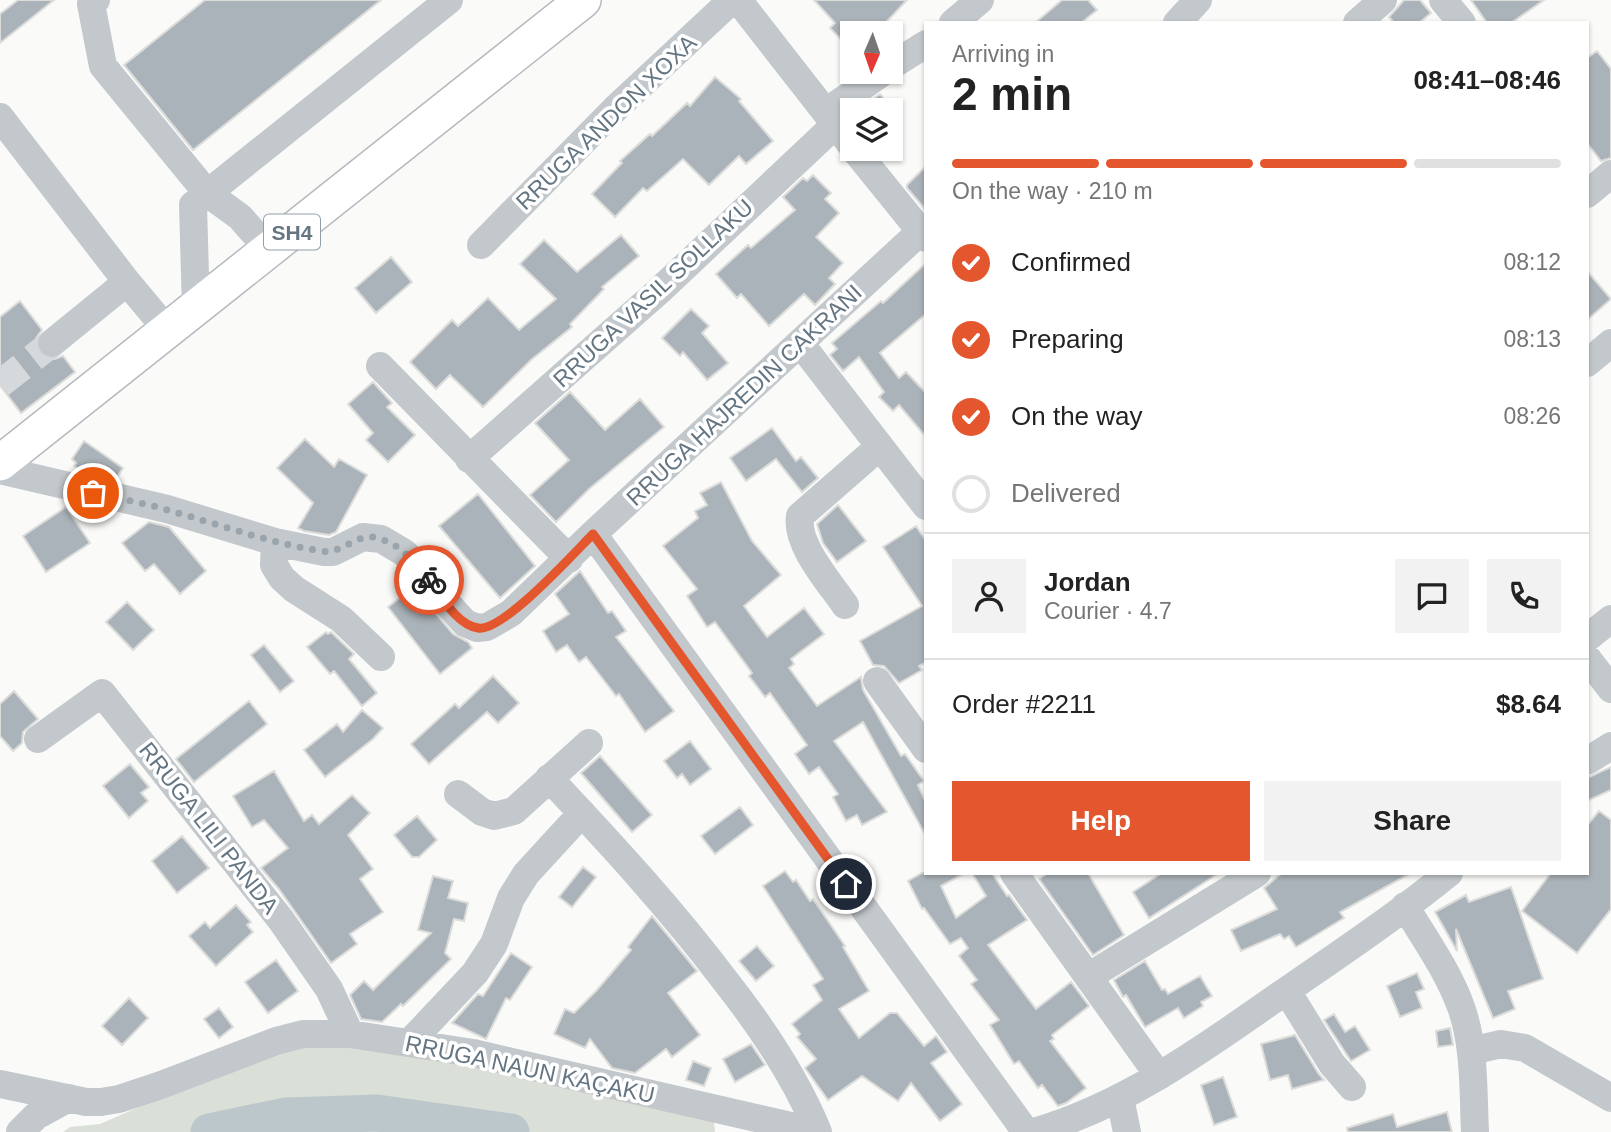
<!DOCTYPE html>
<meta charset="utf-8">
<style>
body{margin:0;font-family:Helvetica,sans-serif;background:#f2f2f2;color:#222;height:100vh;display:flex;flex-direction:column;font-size:26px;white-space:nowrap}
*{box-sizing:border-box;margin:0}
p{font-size:23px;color:#767676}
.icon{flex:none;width:38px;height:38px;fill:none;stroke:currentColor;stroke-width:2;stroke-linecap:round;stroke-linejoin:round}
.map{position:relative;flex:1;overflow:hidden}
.sheet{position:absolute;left:924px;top:21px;width:665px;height:854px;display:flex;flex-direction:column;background:#fff;border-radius:0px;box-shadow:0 2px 5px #0004}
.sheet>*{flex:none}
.needle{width:46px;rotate:182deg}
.fabs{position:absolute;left:840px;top:21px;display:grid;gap:14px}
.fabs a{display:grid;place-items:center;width:63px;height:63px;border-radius:0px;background:#fff;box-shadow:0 2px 5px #0004;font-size:35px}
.pin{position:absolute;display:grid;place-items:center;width:60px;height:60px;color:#fff;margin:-30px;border:4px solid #fff;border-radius:50%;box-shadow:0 2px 7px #0007}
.courier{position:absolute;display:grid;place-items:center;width:70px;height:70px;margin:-35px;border:5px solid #e4572e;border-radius:50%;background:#fff;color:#222;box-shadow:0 2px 9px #0007}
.headline em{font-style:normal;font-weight:600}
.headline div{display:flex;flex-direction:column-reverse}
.headline{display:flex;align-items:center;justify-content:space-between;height:119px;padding:0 28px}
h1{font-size:46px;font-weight:600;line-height:52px}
.bar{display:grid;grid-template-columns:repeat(4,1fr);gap:10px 7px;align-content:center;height:84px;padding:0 28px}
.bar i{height:9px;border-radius:5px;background:#e0e0e0}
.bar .on{background:#e4572e}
.bar p{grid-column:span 4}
.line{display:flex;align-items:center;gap:18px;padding:0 28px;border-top:2px solid #e0e0e0}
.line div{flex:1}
.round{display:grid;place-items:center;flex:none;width:74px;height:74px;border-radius:0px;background:#f2f2f2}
ol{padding:0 28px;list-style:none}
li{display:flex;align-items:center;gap:21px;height:77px}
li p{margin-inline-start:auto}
li .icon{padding:7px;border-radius:50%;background:#e4572e;color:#fff;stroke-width:4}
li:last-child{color:#767676}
li i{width:38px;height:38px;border:4px solid #e0e0e0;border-radius:50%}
.cta{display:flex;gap:14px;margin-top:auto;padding:14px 28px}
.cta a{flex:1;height:80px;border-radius:0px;background:#e4572e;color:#fff;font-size:28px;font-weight:600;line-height:80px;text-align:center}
.cta a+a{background:#f2f2f2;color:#222}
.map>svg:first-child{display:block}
.green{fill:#dadfd7}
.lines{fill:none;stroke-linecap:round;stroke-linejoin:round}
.river{stroke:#bbc7cb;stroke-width:37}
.building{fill:#aab3b9;stroke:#dcdcda;stroke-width:2}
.minor-tunnel{stroke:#d5d9db;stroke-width:28;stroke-dasharray:28 14;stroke-linecap:butt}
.major-casing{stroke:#b5babe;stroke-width:38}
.minor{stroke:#c3c8cc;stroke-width:28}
.major{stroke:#fff;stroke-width:35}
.done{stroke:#99a4ac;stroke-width:7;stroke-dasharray:0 12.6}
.route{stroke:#e4572e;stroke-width:9}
.labels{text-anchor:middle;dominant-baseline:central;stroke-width:7;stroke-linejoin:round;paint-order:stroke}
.shield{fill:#fff;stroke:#939fa8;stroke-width:2}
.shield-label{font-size:21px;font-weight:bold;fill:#657683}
.street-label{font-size:23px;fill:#657683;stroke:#fff}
</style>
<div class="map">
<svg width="1611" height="1132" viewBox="0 0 1611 1132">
<rect width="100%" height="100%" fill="#fafaf8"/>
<!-- green -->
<path class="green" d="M279 1046 406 1047 713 1114 715 1132H63L70 1127 100 1124Z"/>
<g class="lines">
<!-- river -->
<path class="river" d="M209 1132 286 1116 377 1113 511 1132"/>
</g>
<!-- building -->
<path class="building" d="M18 0H54L0 43V14Z
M205 0H381L193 150 124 65Z
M814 0H907L876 33H852V51L830 28 835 23Z
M1062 0H1088L1097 10 1081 23H1035Z
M1404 0H1420L1431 13 1419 23H1394L1389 17Z
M1471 0H1544L1511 23H1487Z
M1597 51 1611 69V158L1601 161 1587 143V58Z
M715 77 741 99 739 101 773 141 746 164 739 156 709 185 683 159 647 191 643 188 615 217 592 194 622 163 620 161 650 134 652 136 687 103 690 106Z
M880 94 884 99 872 110H857Z
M926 166V210L907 188V185Z
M813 175 831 193 825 199 839 213 816 237 843 263 829 278 835 284 815 305 804 294 769 326 741 294 737 298 716 274 748 245 751 248 795 210 783 197 803 178 807 181Z
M621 235 639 256 602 287 604 289 570 324 572 327 532 359 483 407 450 375 436 389 410 362 452 320 458 326 488 298 519 330 556 299 520 264 544 240 577 272Z
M391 257 412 282 376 313 355 288Z
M926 263V314L880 353 899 378 906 372 926 393V437L899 405 893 411 879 397 884 392 859 357 843 371 830 355 837 349 832 343 881 301 883 303Z
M1587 271 1611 299 1587 320Z
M20 301 42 330 36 338V345L39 353 47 359H55L63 356 75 372 21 413 0 385V317Z
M691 309 709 326 702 333 728 363 707 380 683 352 680 356 662 338Z
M373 382 392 403 387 407 415 435 388 462 366 440 373 433 348 404Z
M570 392 605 430 640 399 664 427 589 489 556 522 530 495 569 460 535 423Z
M772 428 796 461 801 457 818 478 802 492 776 459 746 481 730 458Z
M305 439 334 467 339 459 367 475 336 532 329 535 304 531 298 528 313 503 277 468Z
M84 441 123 468 115 480 83 472 74 466 76 463 72 459Z
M721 482 752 541 781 575 744 606 767 637 804 608 824 634 791 659 794 664 789 668 817 706 861 677 863 690 901 756 905 754 924 781 918 785 926 803V836L863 722 834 741 887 812 862 825 857 815 846 821 833 797 838 794 819 767 809 774 795 754 807 745 770 693 765 697 749 676 752 673 715 622 707 627 687 596 697 589 663 546 698 518 695 511 707 505 700 493Z
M478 494 535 566 500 598 439 526Z
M838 505 866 541 837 562 823 543 817 524Z
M66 507 90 543 46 572 23 536Z
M149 522 169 527 206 571 180 594 154 564 145 571 122 543Z
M916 526 926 541V662L919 666 922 670 899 683 884 666 873 665 860 641 922 606 883 547Z
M580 571 608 613 612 611 626 631 616 637 674 711 645 732 619 694 616 696 586 657 579 662 567 645 556 652 543 631 569 614 555 594Z
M414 587 453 634 468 642 472 648 440 674 388 607Z
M127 602 154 630 133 650 106 622Z
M326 632 328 634 331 632 354 654 349 659 377 693 362 706 334 671 330 674 307 647Z
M264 645 294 681 280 692 251 655Z
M493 676 519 703 498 723 487 712 429 764 411 744 455 704 459 708Z
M14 691 38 719 23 732 22 743 13 751 0 736V704Z
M249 701 267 724 194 782 176 759Z
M362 710 383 728 373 739 325 777 304 750 337 724 343 732Z
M690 741 711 769 690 785 682 774 677 778 664 761Z
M600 756 652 815 632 832 581 773Z
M130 764 149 787 141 793 148 801 129 818 103 786Z
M1611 767V790L1587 801V778Z
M274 771 304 821 312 815 319 824 352 795 370 813 348 835 373 869 360 879 383 912 350 934 357 944 331 963 279 889 261 868 288 848 264 820 252 827 233 796Z
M740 807 753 825 715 854 701 836Z
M1599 811 1611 820V909L1577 953 1522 911 1551 873H1587V826Z
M417 816 437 840 419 857H412L394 835Z
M182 836 209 868 177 893 152 861Z
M583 867 596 877 572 907 559 897Z
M785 871 793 882 796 880 810 901 813 899 845 946 843 947 869 991 839 1009 859 1038 890 1013H897L924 1046 936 1036 947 1052 931 1063 962 1104 940 1121 911 1083 898 1101 862 1076 828 1100 805 1068 816 1059 797 1037 800 1034 792 1024 822 1000 813 985 823 979 763 886Z
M922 873H965L941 886 956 918 986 896 972 873H992L1007 896 1009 895 1027 920 988 945 1036 1009 1071 982 1089 1006 1052 1035 1054 1039 1050 1041 1086 1088 1066 1103 1058 1106 1042 1085 1038 1088 1019 1061 1014 1064 990 1025 999 1020 971 984 977 980 959 956 968 948 961 938 950 944 924 908 922 909 908 881Z
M1048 873H1088L1124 935 1093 955 1039 879Z
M1162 873H1219L1149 918 1133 892Z
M1282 873H1411L1340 912 1344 918 1296 947 1289 936 1284 939 1280 934 1241 951 1231 930 1277 909 1264 888Z
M433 876 453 881 448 898 468 903 464 921 454 919 445 953 451 959 403 1006 401 1004 382 1022 361 1019 350 995 364 981 373 990 431 933 418 930Z
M1511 887 1543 979 1508 991 1515 1009 1493 1018 1456 929 1457 951 1435 912 1466 895 1469 902Z
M236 905 251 922 247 925 253 932 216 966 189 936 205 922 210 928Z
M652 916 697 971 668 993 700 1035 672 1057 666 1049 635 1073 612 1068 590 1039 585 1048 554 1034 565 1009 574 1013 597 990 631 950 628 947Z
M757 946 774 966 756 981 739 961Z
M511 953 532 967 510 1000 506 998 486 1039 452 1023 478 994 483 996Z
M276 960 298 991 268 1013 245 982Z
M1145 961 1162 990 1165 989 1168 994 1200 976 1212 996 1201 1002 1203 1006 1184 1018 1178 1008 1145 1027 1126 995 1123 997 1114 980Z
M1417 973 1424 989 1416 992 1422 1008 1400 1017 1387 986Z
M129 998 148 1018 122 1045 102 1026Z
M219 1008 233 1027 219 1038 204 1019Z
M1334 1014 1345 1032 1355 1026 1370 1050 1351 1061 1324 1020Z
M1450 1028 1453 1045 1438 1047 1436 1031Z
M1295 1035 1318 1073 1324 1080 1292 1089 1288 1075 1270 1080 1261 1044Z
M751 1044 765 1065 735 1082 723 1059Z
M693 1061 711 1068 704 1086 686 1080Z
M1223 1077 1237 1117 1214 1125 1201 1085Z
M1447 1112 1452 1132H1348L1347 1128 1393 1114 1397 1127Z"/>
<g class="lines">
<!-- minor-tunnel -->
<path class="minor-tunnel" d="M0 384 52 343"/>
<!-- major casing -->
<g class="major-casing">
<path id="major" d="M0 463 583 0"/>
</g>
<!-- minor -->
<path class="minor" d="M96 0 91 4 103 66 207 193 240 217 269 250
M738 0 852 146
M1443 0 1462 23
M953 23 980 0
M1177 23 1198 0
M1357 23 1383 0
M891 66 926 44
M826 112 883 72
M0 117 127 282 168 331
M854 149 926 238
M1587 194 1611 174
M481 245 615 109 732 0
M196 309 193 205 449 0
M52 343 127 282
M800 343 926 506
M1587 363 1611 343
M380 366 569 559
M469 459 660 290 835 125
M0 470 167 509 275 542 324 552H333L363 537 381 539 403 552 416 563 444 600 465 623 477 628 487 627 511 613 593 534 921 231
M593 534 1026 1132
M275 542 274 565 282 578 294 589 341 619 381 657
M845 605C830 583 795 544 800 516L879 447
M1587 638 1611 619
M1587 658 1611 689
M877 681 926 749
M38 739 102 693 281 920 329 989 350 1034
M1587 761 1611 746
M549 778C612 845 671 909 727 983 763 1029 796 1078 818 1132
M458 794 482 812 494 816 514 811 589 743
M1014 873 1159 1076
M1405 906C1425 939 1448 971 1461 1007 1475 1046 1473 1091 1475 1132
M1088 977 1257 873
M1287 991 1332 1064 1352 1087
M410 1042 475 973 494 944 511 898 526 874 582 813
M1471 1051 1501 1044 1525 1048 1611 1098
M0 1084 86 1102H101L119 1099 161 1085 276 1041 303 1034H350L473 1053 817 1132
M1120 1098 1127 1132
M20 1132 36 1116 69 1098
M1034 1132C1126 1105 1203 1049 1280 995 1337 956 1395 917 1449 873"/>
<!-- major -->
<use href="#major" class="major"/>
</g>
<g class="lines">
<!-- done -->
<path class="done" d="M93 493C119 499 146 503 171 511 221 525 270 543 321 551 344 555 357 530 381 539 402 546 416 563 429 580"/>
<!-- route -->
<path class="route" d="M429 580C441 596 457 625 478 628 503 632 574 553 593 534L846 884"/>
</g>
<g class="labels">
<!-- shield labels -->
<rect class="shield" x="264" y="214.5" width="56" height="35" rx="5"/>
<g class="shield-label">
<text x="292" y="232">SH4</text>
</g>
<!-- street labels -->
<g class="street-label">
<text transform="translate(606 122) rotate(-44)">RRUGA ANDON XOXA</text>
<text transform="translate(653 293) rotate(-43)">RRUGA VASIL SOLLAKU</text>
<text transform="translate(744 395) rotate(-43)">RRUGA HAJREDIN CAKRANI</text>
<text transform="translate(209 828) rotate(52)">RRUGA LILI PANDA</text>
<text transform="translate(530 1069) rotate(12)">RRUGA NAUN KAÇAKU</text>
</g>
</g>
</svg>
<div class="fabs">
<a><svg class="needle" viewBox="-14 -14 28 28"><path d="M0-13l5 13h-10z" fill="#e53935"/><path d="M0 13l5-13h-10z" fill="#767676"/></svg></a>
<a><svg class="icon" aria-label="layers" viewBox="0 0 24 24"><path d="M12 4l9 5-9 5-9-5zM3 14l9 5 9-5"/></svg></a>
</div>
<div class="pin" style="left:93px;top:493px;background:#ea580c"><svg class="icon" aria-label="bag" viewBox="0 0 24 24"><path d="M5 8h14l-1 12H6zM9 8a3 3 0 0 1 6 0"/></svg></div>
<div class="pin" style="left:846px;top:884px;background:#1f2937"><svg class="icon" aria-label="home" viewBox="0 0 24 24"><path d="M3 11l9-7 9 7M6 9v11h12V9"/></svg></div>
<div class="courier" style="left:429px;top:580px"><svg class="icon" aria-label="bike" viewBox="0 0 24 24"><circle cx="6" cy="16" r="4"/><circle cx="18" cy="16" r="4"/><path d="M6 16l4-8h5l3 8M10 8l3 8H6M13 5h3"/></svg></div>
<section class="sheet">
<div class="headline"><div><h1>2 min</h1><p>Arriving in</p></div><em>08:41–08:46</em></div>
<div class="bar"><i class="on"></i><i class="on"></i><i class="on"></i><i></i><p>On the way · 210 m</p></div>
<ol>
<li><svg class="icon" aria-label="check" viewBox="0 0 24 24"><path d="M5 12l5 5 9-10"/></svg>Confirmed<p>08:12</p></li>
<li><svg class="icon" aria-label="check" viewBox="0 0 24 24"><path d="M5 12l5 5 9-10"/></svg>Preparing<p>08:13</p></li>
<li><svg class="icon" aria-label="check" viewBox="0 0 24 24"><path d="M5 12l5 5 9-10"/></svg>On the way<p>08:26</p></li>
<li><i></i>Delivered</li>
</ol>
<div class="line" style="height:126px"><a class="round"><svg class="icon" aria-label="person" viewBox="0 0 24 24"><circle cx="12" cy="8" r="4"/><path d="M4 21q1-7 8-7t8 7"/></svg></a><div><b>Jordan</b><p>Courier · 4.7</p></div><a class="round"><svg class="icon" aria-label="chat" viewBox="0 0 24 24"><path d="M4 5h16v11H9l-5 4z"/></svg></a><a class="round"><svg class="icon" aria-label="phone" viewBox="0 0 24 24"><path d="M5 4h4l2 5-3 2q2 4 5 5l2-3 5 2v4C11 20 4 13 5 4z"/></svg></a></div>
<div class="line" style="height:91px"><div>Order #2211</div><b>$8.64</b></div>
<div class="cta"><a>Help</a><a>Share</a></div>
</section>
</div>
